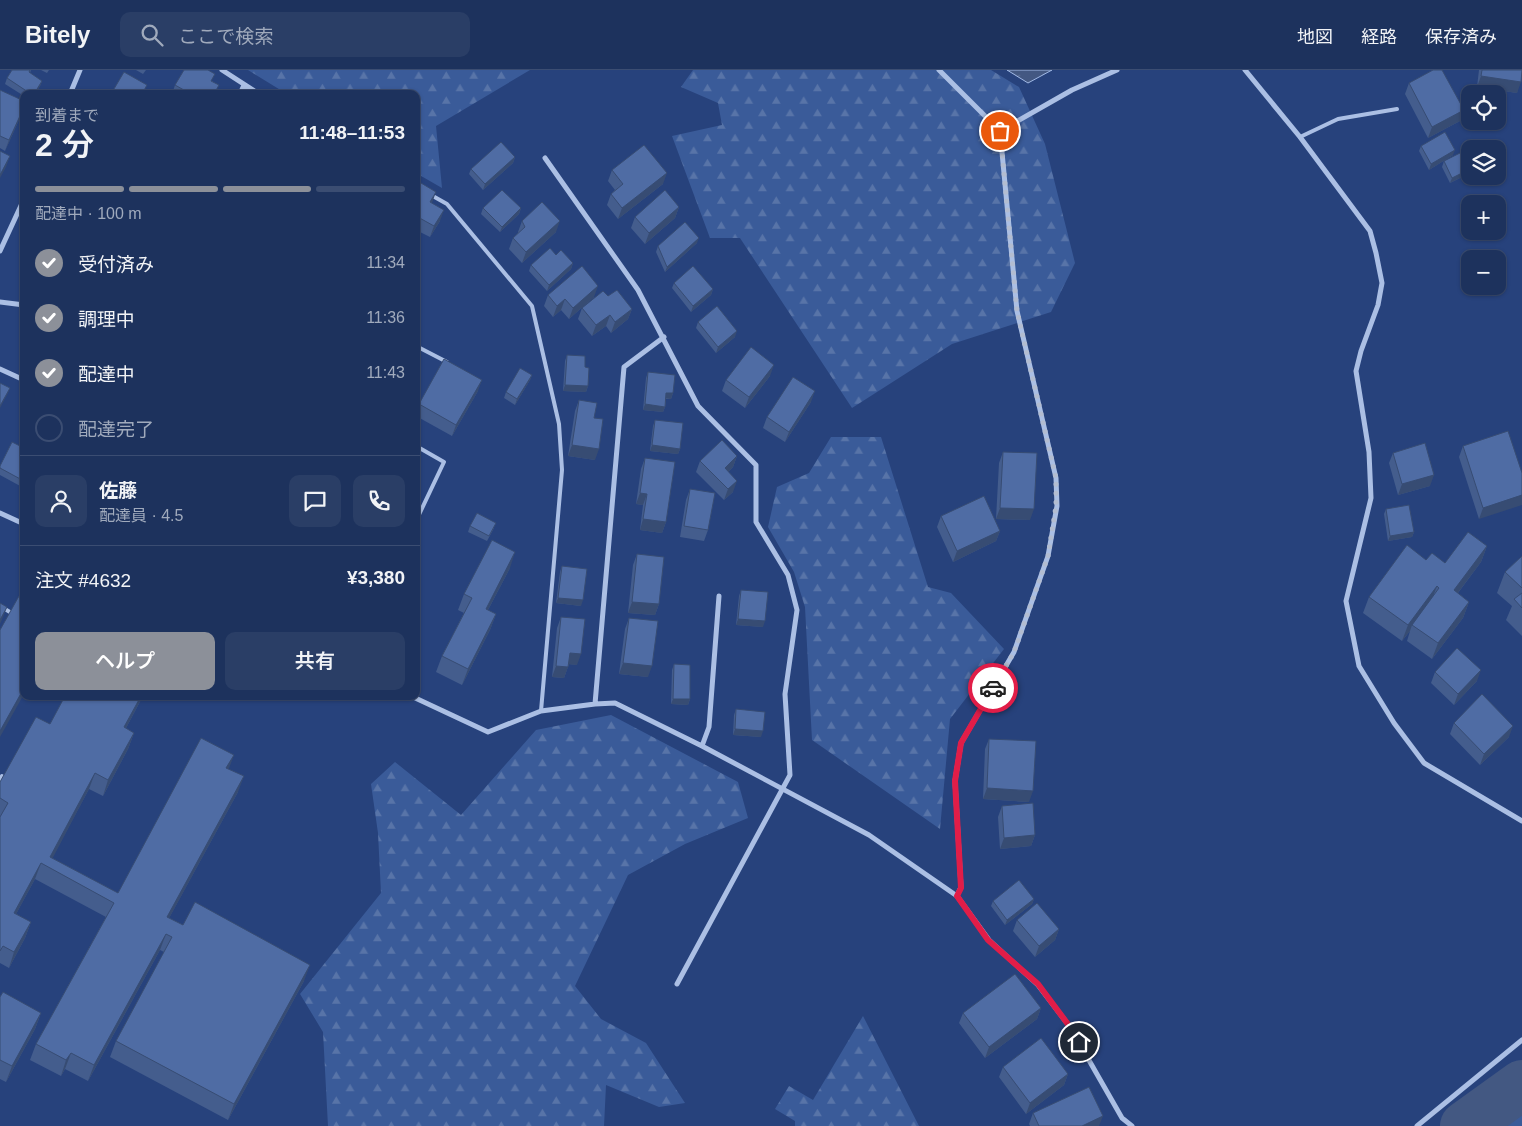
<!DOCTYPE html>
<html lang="ja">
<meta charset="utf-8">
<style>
body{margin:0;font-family:Helvetica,"Noto Sans JP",sans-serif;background:#2a3e66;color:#f1f3f6;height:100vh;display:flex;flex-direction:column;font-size:19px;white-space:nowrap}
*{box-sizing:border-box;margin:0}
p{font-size:16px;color:#a0aabc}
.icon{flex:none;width:28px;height:28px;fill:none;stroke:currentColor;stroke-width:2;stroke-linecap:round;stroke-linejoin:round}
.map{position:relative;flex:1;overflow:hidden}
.panel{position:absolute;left:20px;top:20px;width:400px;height:610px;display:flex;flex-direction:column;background:#1d325d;border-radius:10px;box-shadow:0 1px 4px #0004,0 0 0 1px #3b4d72}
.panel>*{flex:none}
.tools{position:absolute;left:1461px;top:15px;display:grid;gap:10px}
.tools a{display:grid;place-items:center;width:45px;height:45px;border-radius:10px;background:#1d325d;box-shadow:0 1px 4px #0004,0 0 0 1px #3b4d72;font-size:25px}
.pin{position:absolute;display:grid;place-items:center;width:42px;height:42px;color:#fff;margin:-21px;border:2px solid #fff;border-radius:50%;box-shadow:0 1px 5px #0007}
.courier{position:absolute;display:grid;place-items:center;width:50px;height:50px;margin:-25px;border:4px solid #e11d48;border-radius:50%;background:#fff;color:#222;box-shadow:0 1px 6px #0007}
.overview em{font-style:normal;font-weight:600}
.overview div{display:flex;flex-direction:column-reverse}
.overview{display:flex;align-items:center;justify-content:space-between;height:85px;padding:0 15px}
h1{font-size:32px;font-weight:600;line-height:38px}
.bar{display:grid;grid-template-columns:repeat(4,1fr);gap:8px 5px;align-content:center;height:60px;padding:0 15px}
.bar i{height:6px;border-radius:4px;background:#3b4d72}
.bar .selected{background:#8c9099}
.bar p{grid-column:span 4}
.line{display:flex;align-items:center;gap:12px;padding:0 15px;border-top:1px solid #3b4d72}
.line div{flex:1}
.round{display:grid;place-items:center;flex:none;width:52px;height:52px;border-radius:10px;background:#2a3e66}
ol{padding:0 15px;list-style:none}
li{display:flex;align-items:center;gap:15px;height:55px}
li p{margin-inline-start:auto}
li .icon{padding:5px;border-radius:50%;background:#8c9099;color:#fff;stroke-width:4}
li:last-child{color:#a0aabc}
li i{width:28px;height:28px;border:2px solid #3b4d72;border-radius:50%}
.action{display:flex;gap:10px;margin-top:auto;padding:10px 15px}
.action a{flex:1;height:58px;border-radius:10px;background:#8c9099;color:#fff;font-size:20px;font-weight:600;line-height:58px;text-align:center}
.action a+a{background:#2a3e66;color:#f1f3f6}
header{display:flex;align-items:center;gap:30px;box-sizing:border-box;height:70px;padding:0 25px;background:#1d325d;border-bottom:1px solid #3b4d72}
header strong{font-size:24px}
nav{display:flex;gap:28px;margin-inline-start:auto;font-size:18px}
.search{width:350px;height:45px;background:#2a3e66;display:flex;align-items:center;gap:12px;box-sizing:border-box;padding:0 18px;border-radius:10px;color:#a0aabc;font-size:19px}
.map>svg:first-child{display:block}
.green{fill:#3a5b99}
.forest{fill:url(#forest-firs)}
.water{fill:url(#water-ripples);stroke:#a0b8e5}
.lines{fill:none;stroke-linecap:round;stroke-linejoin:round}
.river{stroke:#435882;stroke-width:50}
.lane{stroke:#abbfe4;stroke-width:4}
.street{stroke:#abbfe4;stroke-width:5}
.wall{fill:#445d8d}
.shaded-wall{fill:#374c73}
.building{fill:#4f6ca4;stroke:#374c73}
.done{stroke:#b3bdd1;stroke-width:5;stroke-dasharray:0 9}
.route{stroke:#e11d48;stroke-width:6}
</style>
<header>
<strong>Bitely</strong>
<div class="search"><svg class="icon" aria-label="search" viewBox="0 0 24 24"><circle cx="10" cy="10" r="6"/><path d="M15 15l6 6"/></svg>ここで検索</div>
<nav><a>地図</a><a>経路</a><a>保存済み</a></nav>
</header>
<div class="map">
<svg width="1522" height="1056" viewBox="0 0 1522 1056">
<defs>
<pattern id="forest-firs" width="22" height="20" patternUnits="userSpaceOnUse" patternTransform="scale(1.25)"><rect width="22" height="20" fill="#3a5b99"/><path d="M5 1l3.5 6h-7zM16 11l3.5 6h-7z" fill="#5874a8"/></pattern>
<pattern id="water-ripples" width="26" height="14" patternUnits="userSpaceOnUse" patternTransform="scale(1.25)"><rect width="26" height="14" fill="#435882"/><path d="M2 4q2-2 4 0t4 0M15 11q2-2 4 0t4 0" fill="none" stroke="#5f7195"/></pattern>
</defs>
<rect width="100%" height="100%" fill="#27427c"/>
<!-- green -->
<path class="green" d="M1522 1030V1056H1487Z"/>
<!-- forest -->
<path class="forest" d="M248 0H530L436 56 442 118 416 103V24H287Z
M693 0H991L1019 17 1045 74 1075 193 1051 242 952 274 852 338 740 168H710L672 66 722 55 718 33 681 17Z
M831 367H881L928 517 951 523 1004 579 950 649 940 759 812 670 805 537 794 502 768 457 777 417 809 403Z
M611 645 738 712 748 748 685 774 628 805 575 916 601 949 646 973 685 1033 659 1037 606 1015 604 1056H328L323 962 300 924 381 823 378 763 371 714 395 692 461 745 536 660Z
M863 946 919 1056H795V1051L775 1039 789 1016 813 1030Z"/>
<!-- water -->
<path class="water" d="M1007 0H1052L1028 13Z"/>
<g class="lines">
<!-- river -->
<path class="river" d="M1465 1056 1522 1015"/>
<!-- lane -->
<path class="lane" d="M1300 67 1338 49 1397 39
M431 125 447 134 532 236 559 354 562 400 541 641
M416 276 447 292
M416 376 444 392 416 451
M0 536 13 544
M0 710 2 706"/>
<!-- street -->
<path class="street" d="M222 0 259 24
M939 0 1000 61 1017 241 1056 408 1057 436 1048 486 1014 582 961 673 955 711 961 817 957 826
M1245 0 1300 67 1370 161 1376 183 1382 213 1378 235 1361 281 1356 301 1369 382 1371 428 1346 531 1359 596 1394 653 1424 693 1522 751
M70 24 80 0
M240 24 244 15
M1000 61 1072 20 1117 0
M545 88 638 220 698 336 756 395V452L788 505 797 540 785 624 790 705 677 914
M0 181 24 129
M0 232 24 235
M0 299 24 310
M0 443 24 454
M411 626 488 662 541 641 595 634 615 633 702 676 869 765 957 826 989 870 1038 915 1070 957 1122 1048 1132 1056
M595 634 624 297 664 267
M702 676 709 657 719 526
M1417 1056 1522 970"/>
</g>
<!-- wall -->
<path class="wall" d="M12 0H31L30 3 42 11 40 16 35 24H24V26L5 14 7 8Z
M41 0H49L47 3Z
M136 0H146L143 4Z
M1479 0H1522L1517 23 1477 17Z
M213 11 216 24H172L175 15Z
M1409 13 1460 51 1428 68 1405 24Z
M0 20 24 31V38L22 43 5 81 0 78Z
M1421 76 1453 85 1429 100 1419 81Z
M515 87 513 93 483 120 469 104 471 99Z
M1470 88V103L1450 113 1442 97 1444 91Z
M612 100 663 114 618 149 607 135 611 124 615 120 608 111Z
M416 110 432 133 440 151 430 167 416 160Z
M679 137 675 148 645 174 631 158 635 147Z
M483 138H521L519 144 500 162 481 144Z
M522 151 556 162 522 193 509 179 513 168 518 163V162Z
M697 173 665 202 656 182 658 176Z
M556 185 573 193 571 199 547 221 529 201 531 195Z
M674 213 713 219 711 225 691 242 672 218Z
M548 225 594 227 569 249 561 240 553 247 544 236Z
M608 226 632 239 628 249 611 263 606 256 592 266 578 249 582 238Z
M698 252 735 267 716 283 696 258Z
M567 285 585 297 588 316 586 322 563 321 565 291Z
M648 302 673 323 671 329H666L665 337 663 342 643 340 646 308Z
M532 305 530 310 515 335 504 328 506 322Z
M770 306 745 338 722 321 726 310Z
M478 321 452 366 416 346V342L419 334Z
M579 330 594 348 595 390 568 386 575 341Z
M811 332 785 372 763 358 767 347Z
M655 350 680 379 678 384 650 381 653 356Z
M24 355V365L21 363Z
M1463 376 1522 403 1479 449 1459 387Z
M24 378V413L22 417 0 405V396Z
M1003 382 1030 450 996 449 999 393Z
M1393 383 1430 416 1398 425 1389 393Z
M737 386 733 397 728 402 733 422 724 430 696 402 700 391Z
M645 388 666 452 662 463 640 460 643 435 636 434 641 399Z
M690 419 708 460 704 471 680 467 686 430Z
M1386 439 1414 462 1412 467 1388 471 1384 444Z
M941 446 1000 461 996 471 953 492 937 457Z
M470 456 494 458 487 471 468 462Z
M1487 476 1481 492 1458 523 1469 532 1463 548 1432 589 1407 571 1410 561 1402 571 1363 543 1369 527 1426 490 1445 493Z
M637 484 659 534 655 545 628 543 633 495Z
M1522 486V566L1506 550 1512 536 1497 523 1505 502Z
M562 496 581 536 556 533 560 502Z
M510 498 488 540 496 544 490 560 462 615 436 602 442 586 464 543 458 540 464 524Z
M741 520 763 557 736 555 739 526Z
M561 547 577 595 569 594 564 608 552 607 557 558Z
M629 548 648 607 619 604 625 559Z
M674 594 690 629 688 635 671 634 672 600Z
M1435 602 1477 611 1454 635 1431 613Z
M143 626 126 658 134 663 128 679 103 726 89 719 52 788 118 823 229 699 238 722 169 848 183 855 304 911 228 1050 110 987 116 971 164 882 160 880 88 1011 65 999 61 1006 30 990 36 974 106 847 35 809 16 844 31 852 25 868 9 898 0 893V712L50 654Z
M736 639 761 667 733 665 734 645Z
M1454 653 1509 667 1480 695 1450 664Z
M989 669 1029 732 983 729 985 679Z
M1002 736 1035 765 1031 776 1000 779 998 747Z
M1034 829 1032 834 1005 855 991 836 993 831Z
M1017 850 1059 859 1055 870 1035 887 1013 861Z
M0 927 41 943 35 959 6 1012 0 1009Z
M1041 938 1037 949 985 988 959 953 963 943Z
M1003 997 1068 1004 1064 1015 1026 1044 999 1007Z
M1033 1043 1099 1056H1030L1029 1054Z"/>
<!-- shaded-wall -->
<path class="shaded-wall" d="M1481 6 1521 12 1517 23 1477 17Z
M42 11 40 16 35 24H34Z
M24 37 22 43 5 81 9 70Z
M1464 40 1460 51 1428 68 1432 57Z
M1455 80 1453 85 1429 100 1431 94Z
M10 86 6 97 0 108V105Z
M515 87 513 93 483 120 485 114Z
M1470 99V103L1450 113 1452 108Z
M667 103 663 114 618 149 622 138Z
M436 122 432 133 430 132Z
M679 137 675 148 645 174 649 163Z
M521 138 519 144 500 162 502 157Z
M444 140 440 151 430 167 434 156Z
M560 151 556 162 522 193 526 182Z
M699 168 697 173 665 202 667 197Z
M573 193 571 199 547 221 549 215Z
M598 216 594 227 569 249 573 238Z
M713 219 711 225 691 242 693 236Z
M565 229 561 240 553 247 557 236Z
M632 239 628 249 611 263 615 252Z
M610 245 606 256 592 266 596 255Z
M737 261 735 267 716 283 718 277Z
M774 295 770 306 745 338 749 327Z
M532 305 530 310 515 335 517 329Z
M482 310 478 321 452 366 456 355Z
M565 315 588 316 586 322 563 321Z
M10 318 8 323 0 338V336Z
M815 321 811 332 785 372 789 362Z
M666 323H673L671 329 664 328Z
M645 334 665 337 663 342 643 340Z
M572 375 599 379 595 390 568 386Z
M652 375 680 379 678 384 650 381Z
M737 386 733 397 721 409 725 398Z
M1434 405 1430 416 1398 425 1402 414Z
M737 411 733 422 724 430 728 419Z
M640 423 647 424 643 435 636 434Z
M1522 425V435L1479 449 1483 438Z
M1000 438 1034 439 1030 450 996 449Z
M643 449 666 452 662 463 640 460Z
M1000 461 996 471 953 492 957 481Z
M1414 462 1412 467 1388 471 1390 466Z
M1487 476 1481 492 1448 536 1454 520Z
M515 482 510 498 480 555 486 539Z
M1437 516 1431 532 1412 555 1410 561 1402 571 1408 555Z
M558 528 583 530 581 536 556 533Z
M632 532 659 534 655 545 628 543Z
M1469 532 1463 548 1432 589 1438 573Z
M7 537 3 547 0 554V550Z
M496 544 490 560 462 615 468 599Z
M738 549 765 551 763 557 736 555Z
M570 583 581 584 577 595 566 594Z
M623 593 652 596 648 607 619 604Z
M556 596 568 597 564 608 552 607Z
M1481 600 1477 611 1454 635 1458 624Z
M24 618V624L0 667V661Z
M141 626H143L118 673 124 657Z
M673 629H690L688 635 671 634Z
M1513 656 1509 667 1480 695 1484 684Z
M735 659 763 661 761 667 733 665Z
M134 663 128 679 103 726 108 710Z
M234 685 228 701 226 698Z
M95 703 89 719 48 797 50 787Z
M244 706 238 722 161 863 167 847Z
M987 718 1033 721 1029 732 983 729Z
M1035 765 1031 776 1000 779 1004 768Z
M41 793 35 809 8 859 14 843Z
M1034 829 1032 834 1005 855 1007 850Z
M31 852 25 868 9 898 14 882Z
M1059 859 1055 870 1035 887 1039 876Z
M166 864 160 880 88 1011 94 995Z
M310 895 304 911 228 1050 234 1034Z
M1041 938 1037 949 985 988 989 977Z
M41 943 35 959 6 1012 12 996Z
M71 983 65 999 61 1006 66 990Z
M1068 1004 1064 1015 1026 1044 1030 1033Z
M1103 1046 1099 1056H1082Z"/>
<!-- building -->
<path class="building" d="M12 0H30L29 2 42 11 34 24H31L7 8Z
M184 0H208L215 4 211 11 219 15 214 24H191L175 15Z
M1433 0H1442L1464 40 1432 57 1409 13Z
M1482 0H1522L1521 12 1481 6Z
M124 2 147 15 142 24H111Z
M0 20 24 31V37L9 70 0 66Z
M1445 62 1455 80 1431 94 1421 76Z
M501 72 515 87 485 114 471 99Z
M644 75 667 103 622 138 611 124 623 114 612 100Z
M1466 80 1470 88V99L1452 108 1444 91Z
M0 81 10 86 0 105Z
M416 110 436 122 430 132 444 140 434 156 416 146Z
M502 120 521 138 502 157 483 138Z
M665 120 679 137 649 163 635 147Z
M542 132 560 151 526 182 513 168 525 157 522 151Z
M685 152 699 168 667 197 658 176Z
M550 178 556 185 561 180 573 193 549 215 531 195Z
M582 196 598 216 573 238 565 229 557 236 548 225Z
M693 196 713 219 693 236 674 213Z
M617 220 632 239 615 252 610 245 596 255 582 238 603 221 608 226Z
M717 236 737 261 718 277 698 252Z
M751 277 774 295 749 327 726 310Z
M567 285 585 286V297L589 298 588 316 565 315Z
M444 289 482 310 456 355 419 334Z
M520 298 532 305 517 329 506 322Z
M648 302 675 305 673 323H666L665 337 645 334Z
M793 307 815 321 789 362 767 347Z
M0 313 10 318 0 336Z
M579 330 597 333 594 348 603 349 599 379 572 375Z
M655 350 683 353 680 379 652 375Z
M1508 361 1522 403V425L1483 438 1463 376Z
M722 370 737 386 725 398 737 411 728 419 700 391Z
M12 372 24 378V411L0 398V396Z
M1425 373 1434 405 1402 414 1393 383Z
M1003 382 1037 383 1034 439 1000 438Z
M645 388 675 392 666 452 643 449 647 424 640 423Z
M690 419 715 423 708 460 684 456Z
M984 426 1000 461 957 481 941 446Z
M1409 435 1414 462 1390 466 1386 439Z
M477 443 496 453 489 466 470 456Z
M1468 462 1487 476 1454 520 1469 532 1438 573 1412 555 1439 518 1437 516 1408 555 1369 527 1407 475 1426 490 1432 483 1445 493Z
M492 470 515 482 486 539 496 544 468 599 442 586 472 528 464 524Z
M637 484 664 487 659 534 632 532Z
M1522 486V518L1505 502Z
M562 496 587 499 583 530 558 528Z
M741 520 768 522 765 551 738 549Z
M1522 523V538L1514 529Z
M19 526 24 529V618L0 661V560Z
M0 533 7 537 0 550Z
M561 547 585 549 581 584 570 583 568 597 556 596Z
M629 548 658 551 652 596 623 593Z
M1457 578 1481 600 1458 624 1435 602Z
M674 594 690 595V629H673Z
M1482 624 1513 656 1484 684 1454 653Z
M65 626H141L124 657 134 663 108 710 95 703 50 787 118 823 201 668 234 685 226 698 244 706 167 847 183 855 195 832 310 895 234 1034 116 971 172 867 166 864 94 995 71 983 66 990 36 974 114 833 41 793 14 843 31 852 14 882 3 876 0 881V747L8 733 0 728V712L36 647 50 654Z
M736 639 765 642 763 661 735 659Z
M989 669 1036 671 1033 721 987 718Z
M1033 733 1035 765 1004 768 1002 736Z
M1019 810 1034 829 1007 850 993 831Z
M1037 833 1059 859 1039 876 1017 850Z
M1015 904 1041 938 989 977 963 943Z
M3 922 41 943 12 996 0 990V927Z
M1041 968 1068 1004 1030 1033 1003 997Z
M1089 1017 1103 1046 1082 1056H1039L1033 1043Z"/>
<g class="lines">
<!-- done -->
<path class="done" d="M993 618 1014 582 1048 486 1056 436V408L1017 241 1000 61"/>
<!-- route -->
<path class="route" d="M993 618 961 673 955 711 961 818 957 826 988 870 1038 914 1070 957 1079 972"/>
</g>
</svg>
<div class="tools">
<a><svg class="icon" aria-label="locate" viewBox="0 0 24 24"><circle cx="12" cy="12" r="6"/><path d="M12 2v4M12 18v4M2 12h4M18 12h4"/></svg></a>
<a><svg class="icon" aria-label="layers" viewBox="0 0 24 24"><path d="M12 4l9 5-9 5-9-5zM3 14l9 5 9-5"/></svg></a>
<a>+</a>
<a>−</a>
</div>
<div class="pin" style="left:1000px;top:61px;background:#ea580c"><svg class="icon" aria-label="bag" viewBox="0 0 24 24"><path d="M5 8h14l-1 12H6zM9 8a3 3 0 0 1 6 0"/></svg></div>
<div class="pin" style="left:1079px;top:972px;background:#1f2937"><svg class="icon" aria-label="home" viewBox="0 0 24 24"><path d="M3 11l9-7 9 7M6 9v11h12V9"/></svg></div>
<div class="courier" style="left:993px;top:618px"><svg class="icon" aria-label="car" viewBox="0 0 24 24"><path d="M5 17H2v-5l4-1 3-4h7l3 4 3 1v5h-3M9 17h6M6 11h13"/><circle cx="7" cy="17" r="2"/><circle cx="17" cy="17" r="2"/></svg></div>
<section class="panel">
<div class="overview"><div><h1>2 分</h1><p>到着まで</p></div><em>11:48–11:53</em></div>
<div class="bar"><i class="selected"></i><i class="selected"></i><i class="selected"></i><i></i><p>配達中 · 100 m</p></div>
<ol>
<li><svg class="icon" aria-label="check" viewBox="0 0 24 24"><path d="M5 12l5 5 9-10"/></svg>受付済み<p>11:34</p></li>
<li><svg class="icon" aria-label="check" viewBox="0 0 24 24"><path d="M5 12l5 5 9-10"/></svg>調理中<p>11:36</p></li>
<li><svg class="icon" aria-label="check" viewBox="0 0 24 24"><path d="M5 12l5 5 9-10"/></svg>配達中<p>11:43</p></li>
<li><i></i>配達完了</li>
</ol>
<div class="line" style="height:90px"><a class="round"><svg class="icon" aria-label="person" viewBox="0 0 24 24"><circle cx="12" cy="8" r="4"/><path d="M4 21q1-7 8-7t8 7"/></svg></a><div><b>佐藤</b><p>配達員 · 4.5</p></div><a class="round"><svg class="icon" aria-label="chat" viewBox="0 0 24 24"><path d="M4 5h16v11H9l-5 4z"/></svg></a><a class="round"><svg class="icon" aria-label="phone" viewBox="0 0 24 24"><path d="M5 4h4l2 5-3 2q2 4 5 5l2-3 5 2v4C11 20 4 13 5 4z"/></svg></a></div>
<div class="line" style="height:65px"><div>注文 #4632</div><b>¥3,380</b></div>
<div class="action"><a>ヘルプ</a><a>共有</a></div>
</section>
</div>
